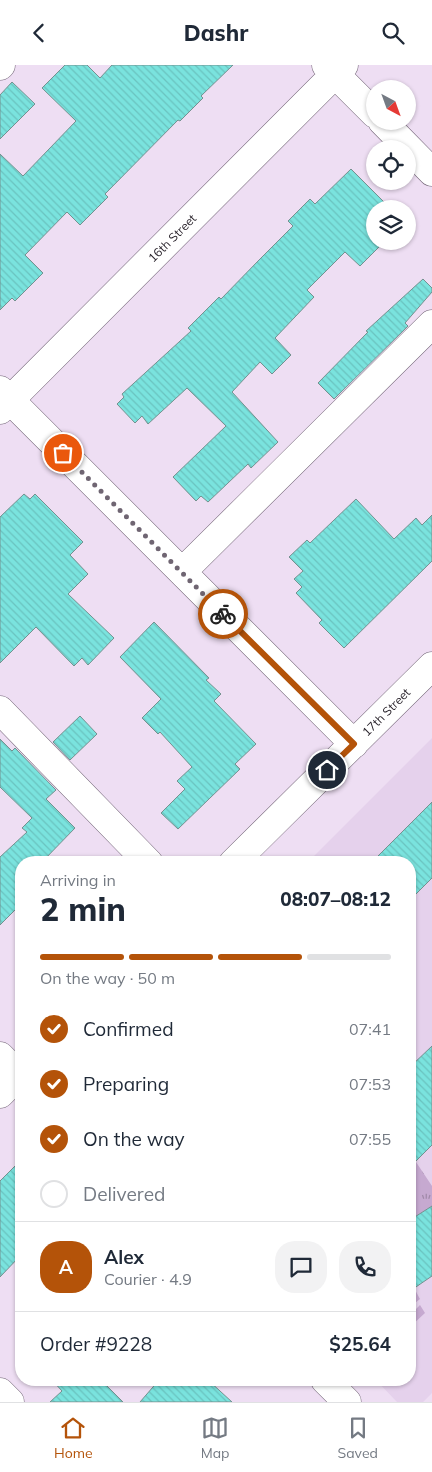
<!DOCTYPE html>
<meta charset="utf-8">
<style>
body{margin:0;font-family:Mulish,sans-serif;background:#f2f2f3;color:#1f2937;height:100vh;display:flex;flex-direction:column;font-size:19px;white-space:nowrap}
*{box-sizing:border-box;margin:0}
p{font-size:16px;color:#747a83}
.icon{flex:none;width:28px;height:28px;fill:none;stroke:currentColor;stroke-width:2;stroke-linecap:round;stroke-linejoin:round}
.map{position:relative;flex:1;overflow:hidden}
.drawer{position:absolute;left:15px;top:791px;width:401px;height:530px;display:flex;flex-direction:column;background:#fff;border-radius:20px;box-shadow:0 1px 4px #0004}
.drawer>*{flex:none}
.needle{width:32px;rotate:139deg}
.tools{position:absolute;left:366px;top:15px;display:grid;gap:10px}
.tools a{display:grid;place-items:center;width:50px;height:50px;border-radius:50%;background:#fff;box-shadow:0 1px 4px #0004;font-size:25px}
.pin{position:absolute;display:grid;place-items:center;width:42px;height:42px;color:#fff;margin:-21px;border:2px solid #fff;border-radius:50%;box-shadow:0 1px 5px #0007}
.courier{position:absolute;display:grid;place-items:center;width:50px;height:50px;margin:-25px;border:4px solid #b45309;border-radius:50%;background:#fff;color:#222;box-shadow:0 1px 6px #0007}
.head em{font-style:normal;font-weight:800}
.head div{display:flex;flex-direction:column-reverse}
.head{display:flex;align-items:center;justify-content:space-between;height:85px;padding:0 25px}
h1{font-size:32px;font-weight:800;line-height:38px}
.bar{display:grid;grid-template-columns:repeat(4,1fr);gap:8px 5px;align-content:center;height:60px;padding:0 25px}
.bar i{height:6px;border-radius:4px;background:#e0e1e3}
.bar .active{background:#b45309}
.bar p{grid-column:span 4}
.line{display:flex;align-items:center;gap:12px;padding:0 25px;border-top:1px solid #e0e1e3}
.line div{flex:1}
.round{display:grid;place-items:center;flex:none;width:52px;height:52px;border-radius:20px;background:#f2f2f3}
ol{padding:0 25px;list-style:none}
li{display:flex;align-items:center;gap:15px;height:55px}
li p{margin-inline-start:auto}
li .icon{padding:5px;border-radius:50%;background:#b45309;color:#fff;stroke-width:4}
li:last-child{color:#747a83}
li i{width:28px;height:28px;border:2px solid #e0e1e3;border-radius:50%}
header{display:flex;justify-content:space-between;align-items:center;height:65px;padding:0 25px;background:#fff;font-size:22px;font-weight:800}
.menu{display:flex;justify-content:space-around;align-items:center;height:70px;border-top:1px solid #e0e1e3;background:#fff;font-size:14px;color:#747a83}
.menu a{display:grid;justify-items:center;gap:2px}
.menu .active{color:#b45309}
.map>svg:first-child{display:block}
.built{fill:#e5d1ec}
.grass{fill:url(#grass-tufts)}
.building{fill:url(#building-back-hatch);stroke:#74918f}
.lines{fill:none;stroke-linecap:round;stroke-linejoin:round}
.minor-casing{stroke:#716375;stroke-width:29}
.minor{stroke:#fff;stroke-width:28}
.done{stroke:#6f6572;stroke-width:5;stroke-dasharray:0 9}
.route{stroke:#b45309;stroke-width:6}
.labels{text-anchor:middle;dominant-baseline:central;stroke-width:5;stroke-linejoin:round;paint-order:stroke}
.street-label{font-size:12px;fill:#2a242c;stroke:#fff}
</style>
<header><svg class="icon" aria-label="back" viewBox="0 0 24 24"><path d="M15 5l-7 7 7 7"/></svg>Dashr<svg class="icon" aria-label="search" viewBox="0 0 24 24"><circle cx="10" cy="10" r="6"/><path d="M15 15l6 6"/></svg></header>
<div class="map">
<svg width="432" height="1337" viewBox="0 0 432 1337">
<defs>
<pattern id="grass-tufts" width="24" height="20" patternUnits="userSpaceOnUse" patternTransform="scale(1.25)"><rect width="24" height="20" fill="#c6a9d0"/><path d="M3 7l-1-3M5 7V3M7 7l1-3M15 17l-1-3M17 17v-4M19 17l1-3" fill="none" stroke="#a189a9"/></pattern>
<pattern id="building-back-hatch" width="6" height="6" patternUnits="userSpaceOnUse" patternTransform="scale(1.25)"><rect width="6" height="6" fill="#7ae3de"/><path d="M-1 5l2 2M0 0l6 6M5-1l2 2" fill="none" stroke="#6ac3bf"/></pattern>
</defs>
<rect width="100%" height="100%" fill="#eedef3"/>
<!-- built -->
<path class="built" d="M432 673V1328L423 1337H397L376 1315H410V798H307Z"/>
<!-- grass -->
<path class="grass" d="M416 1097 432 1121V1141L410 1155V1102Z
M414 1223 420 1234 410 1242V1226Z
M420 1240 425 1248 410 1262V1250Z"/>
<!-- building -->
<path class="building" d="M65 0H87L100 13 112 0H233L201 31 203 33 180 56 178 55 105 129 108 132 80 160 67 147 25 190 43 208 15 236 12 233 0 245V89L23 111 76 56 42 23Z
M12 17 35 39 0 74V30Z
M351 104 391 144H375V176H385L360 201 345 187 307 225 314 232 275 273 291 290 272 309 260 297 232 327 278 377 251 403 248 399 208 437 201 431 196 436 173 412 226 361 187 323 148 359 142 351 135 358 117 339 124 332 122 329 191 266 188 263 219 232 221 234 259 195 293 161 288 156 310 134 315 139Z
M423 214 432 223V227L405 258 408 261 334 334 318 318 368 267 366 266Z
M24 429 30 434 35 429 83 477 70 490 88 509 68 529 114 573 88 600 82 593 74 601 36 562 0 598V452Z
M356 434 394 474 416 453 422 460 432 450V496L344 583 319 558 322 555 296 528 302 522 294 514 303 506 289 492 307 475 310 478Z
M154 557 209 613 206 615 221 629 214 636 256 679 235 699 240 704 178 764 161 748 185 724 177 716 192 702 160 667 158 669 142 653 161 634 120 592Z
M80 651 97 669 70 695 53 677Z
M0 674 12 686 15 683 56 725 46 734 75 763 41 798H21V839L0 860V792L27 767 22 763 32 753 0 722Z
M432 737V813L410 835V798H371Z
M432 981V1080L410 1102V1002Z
M21 1095V1190L0 1212V1116Z
M432 1141V1211L410 1226V1155Z
M52 1315H101L123 1337H50L62 1326Z
M159 1315H208L232 1337H140Z"/>
<g class="lines">
<!-- minor casing -->
<g class="minor-casing">
<path id="minor" d="M326 0 375 49
M0 1 1 0
M382 56 432 107
M0 325 354 679
M0 345 344 0
M182 507 432 259
M0 645 149 798
M233 798 432 601
M0 991 21 1012
M0 1029 21 1008
M325 1315 347 1337
M0 1327 10 1337"/>
</g>
<!-- minor -->
<use href="#minor" class="minor"/>
</g>
<g class="lines">
<!-- done -->
<path class="done" d="M63 388 223 549"/>
<!-- route -->
<path class="route" d="M223 549 354 679 327 705"/>
</g>
<g class="labels">
<!-- street labels -->
<g class="street-label">
<text transform="translate(172 173) rotate(-45)">16th Street</text>
<text transform="translate(386 647) rotate(-45)">17th Street</text>
</g>
</g>
</svg>
<div class="tools">
<a><svg class="needle" viewBox="-14 -14 28 28"><path d="M0-13l5 13h-10z" fill="#e53935"/><path d="M0 13l5-13h-10z" fill="#747a83"/></svg></a>
<a><svg class="icon" aria-label="locate" viewBox="0 0 24 24"><circle cx="12" cy="12" r="6"/><path d="M12 2v4M12 18v4M2 12h4M18 12h4"/></svg></a>
<a><svg class="icon" aria-label="layers" viewBox="0 0 24 24"><path d="M12 4l9 5-9 5-9-5zM3 14l9 5 9-5"/></svg></a>
</div>
<div class="pin" style="left:63px;top:388px;background:#ea580c"><svg class="icon" aria-label="bag" viewBox="0 0 24 24"><path d="M5 8h14l-1 12H6zM9 8a3 3 0 0 1 6 0"/></svg></div>
<div class="pin" style="left:327px;top:705px;background:#1f2937"><svg class="icon" aria-label="home" viewBox="0 0 24 24"><path d="M3 11l9-7 9 7M6 9v11h12V9"/></svg></div>
<div class="courier" style="left:223px;top:549px"><svg class="icon" aria-label="bike" viewBox="0 0 24 24"><circle cx="6" cy="16" r="4"/><circle cx="18" cy="16" r="4"/><path d="M6 16l4-8h5l3 8M10 8l3 8H6M13 5h3"/></svg></div>
<section class="drawer">
<div class="head"><div><h1>2 min</h1><p>Arriving in</p></div><em>08:07–08:12</em></div>
<div class="bar"><i class="active"></i><i class="active"></i><i class="active"></i><i></i><p>On the way · 50 m</p></div>
<ol>
<li><svg class="icon" aria-label="check" viewBox="0 0 24 24"><path d="M5 12l5 5 9-10"/></svg>Confirmed<p>07:41</p></li>
<li><svg class="icon" aria-label="check" viewBox="0 0 24 24"><path d="M5 12l5 5 9-10"/></svg>Preparing<p>07:53</p></li>
<li><svg class="icon" aria-label="check" viewBox="0 0 24 24"><path d="M5 12l5 5 9-10"/></svg>On the way<p>07:55</p></li>
<li><i></i>Delivered</li>
</ol>
<div class="line" style="height:90px"><b class="round" style="background:#b45309;color:#fff">A</b><div><b>Alex</b><p>Courier · 4.9</p></div><a class="round"><svg class="icon" aria-label="chat" viewBox="0 0 24 24"><path d="M4 5h16v11H9l-5 4z"/></svg></a><a class="round"><svg class="icon" aria-label="phone" viewBox="0 0 24 24"><path d="M5 4h4l2 5-3 2q2 4 5 5l2-3 5 2v4C11 20 4 13 5 4z"/></svg></a></div>
<div class="line" style="height:65px"><div>Order #9228</div><b>$25.64</b></div>
</section>
</div>
<nav class="menu">
<a class="active"><svg class="icon" aria-label="home" viewBox="0 0 24 24"><path d="M3 11l9-7 9 7M6 9v11h12V9"/></svg>Home</a>
<a><svg class="icon" aria-label="map" viewBox="0 0 24 24"><path d="M3 6l6-2 6 2 6-2v14l-6 2-6-2-6 2zM9 4v14M15 6v14"/></svg>Map</a>
<a><svg class="icon" aria-label="saved" viewBox="0 0 24 24"><path d="M7 4h10v16l-5-4-5 4z"/></svg>Saved</a>
</nav>
